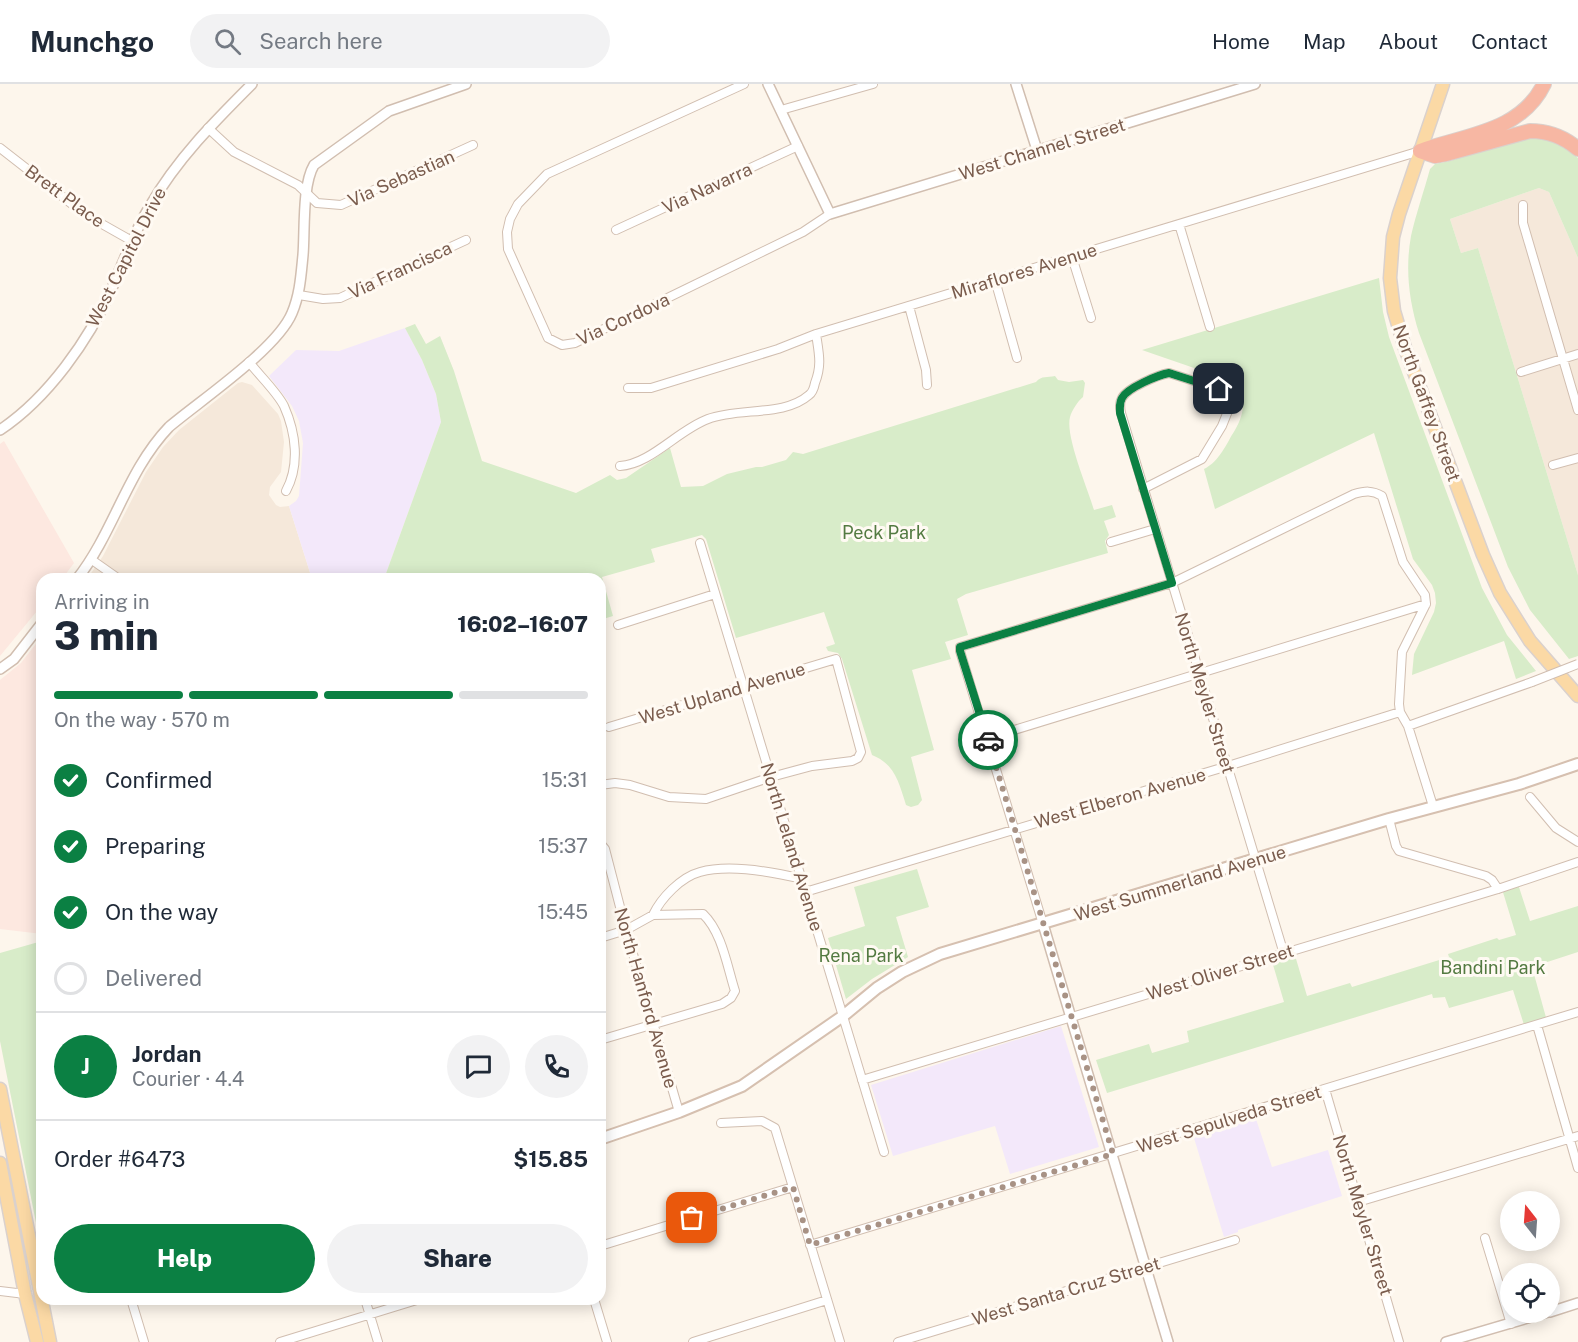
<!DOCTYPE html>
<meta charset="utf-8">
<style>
body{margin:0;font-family:"Public Sans",sans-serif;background:#f2f2f3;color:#1f2937;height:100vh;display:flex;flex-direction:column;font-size:22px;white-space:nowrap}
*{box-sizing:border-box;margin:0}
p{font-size:20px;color:#747a83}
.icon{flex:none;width:33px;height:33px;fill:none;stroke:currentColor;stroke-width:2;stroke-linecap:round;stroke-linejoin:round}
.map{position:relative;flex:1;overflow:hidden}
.details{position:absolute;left:36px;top:489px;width:570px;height:732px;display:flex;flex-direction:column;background:#fff;border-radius:18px;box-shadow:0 3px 15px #0003}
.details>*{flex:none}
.needle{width:39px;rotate:343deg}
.buttons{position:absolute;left:1500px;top:1107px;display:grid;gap:12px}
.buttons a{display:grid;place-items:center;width:60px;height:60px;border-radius:50%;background:#fff;box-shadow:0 3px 15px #0003;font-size:30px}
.pin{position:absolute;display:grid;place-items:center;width:51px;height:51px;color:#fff;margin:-26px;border-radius:12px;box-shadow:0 3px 9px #0006}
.courier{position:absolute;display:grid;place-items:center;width:60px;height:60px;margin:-30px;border:4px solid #0b8043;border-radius:50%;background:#fff;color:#222;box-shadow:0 2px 8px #0007}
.overview em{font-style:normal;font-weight:800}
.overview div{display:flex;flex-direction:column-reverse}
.overview{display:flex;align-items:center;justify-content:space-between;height:102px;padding:0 18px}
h1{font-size:39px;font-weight:800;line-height:45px}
.bar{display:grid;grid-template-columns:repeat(4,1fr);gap:9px 6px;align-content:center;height:72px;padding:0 18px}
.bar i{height:8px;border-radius:4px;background:#e0e1e3}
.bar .on{background:#0b8043}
.bar p{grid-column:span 4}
.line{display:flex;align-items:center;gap:15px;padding:0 18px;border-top:2px solid #e0e1e3}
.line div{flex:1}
.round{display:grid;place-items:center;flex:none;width:63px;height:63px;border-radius:32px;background:#f2f2f3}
ol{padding:0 18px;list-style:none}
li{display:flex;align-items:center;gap:18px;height:66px}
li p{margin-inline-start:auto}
li .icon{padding:6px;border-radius:50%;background:#0b8043;color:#fff;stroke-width:4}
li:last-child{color:#747a83}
li i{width:33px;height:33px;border:3px solid #e0e1e3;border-radius:50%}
.primary-button{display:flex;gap:12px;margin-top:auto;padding:12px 18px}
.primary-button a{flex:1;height:69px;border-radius:36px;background:#0b8043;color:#fff;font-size:24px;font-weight:800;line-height:69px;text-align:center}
.primary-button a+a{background:#f2f2f3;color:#1f2937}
header{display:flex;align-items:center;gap:36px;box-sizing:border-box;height:84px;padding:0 30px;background:#fff;border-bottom:2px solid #e0e1e3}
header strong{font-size:28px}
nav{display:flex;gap:33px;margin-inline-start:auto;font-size:21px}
.search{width:420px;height:54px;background:#f2f2f3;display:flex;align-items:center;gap:15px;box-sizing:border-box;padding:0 21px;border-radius:33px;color:#747a83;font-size:22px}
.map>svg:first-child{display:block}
.residential{fill:#f5e8da}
.commercial{fill:#fde8e0}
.education{fill:#f3e8fa}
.green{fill:#d8ecc9}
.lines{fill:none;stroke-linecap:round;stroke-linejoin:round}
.minor-casing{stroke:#d1beb0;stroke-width:10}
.tertiary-casing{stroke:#d1beb0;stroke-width:12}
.secondary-casing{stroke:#d6c0b0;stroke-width:14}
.primary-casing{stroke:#dad1cd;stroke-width:15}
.motorway-casing{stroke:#dad1cd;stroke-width:16}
.minor{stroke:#fff;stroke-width:8}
.tertiary{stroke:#fff;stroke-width:9}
.secondary{stroke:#fff;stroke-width:10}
.primary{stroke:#fbd9a5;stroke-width:12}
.motorway{stroke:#f7b7a3;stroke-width:14}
.minor-bridge-casing{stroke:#d1beb0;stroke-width:10;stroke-linecap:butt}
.minor-bridge{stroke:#fff;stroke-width:8}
.done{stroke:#a89285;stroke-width:6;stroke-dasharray:0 10.8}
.route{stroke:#0b8043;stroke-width:8}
.labels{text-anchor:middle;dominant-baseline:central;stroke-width:6;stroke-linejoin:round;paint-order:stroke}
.street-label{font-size:18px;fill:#7a5c4d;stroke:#fffaf3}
.park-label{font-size:18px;fill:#537a41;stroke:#fffaf3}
</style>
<header>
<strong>Munchgo</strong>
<div class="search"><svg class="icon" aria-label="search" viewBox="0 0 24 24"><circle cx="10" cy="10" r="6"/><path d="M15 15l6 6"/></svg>Search here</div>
<nav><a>Home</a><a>Map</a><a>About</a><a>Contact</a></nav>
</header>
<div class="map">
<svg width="1578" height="1258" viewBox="0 0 1578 1258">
<rect width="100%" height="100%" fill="#fdf6ec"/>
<!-- residential -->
<path class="residential" d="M1539 104 1549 108 1578 174V491L1478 164 1461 169 1450 135Z
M242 298 252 301 278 330 281 337 284 358 281 388 270 403 269 411 276 421 280 423 289 422 312 495H87L103 472 146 388 163 363 179 346 238 299Z"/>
<!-- commercial -->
<path class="commercial" d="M4 357 74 479 62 495H42V521L0 572V360Z
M42 552V850L0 845V596L21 579Z"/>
<!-- education -->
<path class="education" d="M405 244 422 276 436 310 441 338 384 495H312L289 422 296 417 299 412 303 359 299 337 292 322 269 292 296 266 339 267Z
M1061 942 1099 1063 1010 1090 995 1042 893 1072 871 1001Z
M1256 1035 1272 1083 1328 1066 1342 1112 1238 1146V1148L1224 1153 1194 1054Z"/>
<!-- green -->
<path class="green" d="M1528 53C1549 54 1563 59 1578 74V174L1549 108 1539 104 1450 135 1461 169 1478 164 1578 491V572L1569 575 1530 526 1508 483 1419 249C1409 217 1405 185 1411 152 1416 130 1424 107 1430 85L1435 80 1450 77Z
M1379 194 1383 228 1389 253 1482 504 1507 551 1536 587 1516 595 1504 557 1412 591 1414 570 1434 528 1436 519 1435 509 1432 501 1413 475 1374 349 1215 425 1204 385C1220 377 1226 360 1235 346 1258 305 1226 295 1194 284 1177 278 1159 272 1142 266Z
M415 240 426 260 440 252 454 287 482 377 576 409 610 391 617 396 626 394 670 364 681 403 703 402 727 390 756 383H762L786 376 793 368 803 370 1036 298C1042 291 1047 294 1055 292L1058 296 1069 298 1083 296 1085 299 1083 313C1078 317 1072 326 1070 333 1065 352 1088 405 1094 426L1112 421 1116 433 1104 437 1109 451 1105 457 1108 469 966 510 957 515 968 551 945 558 951 575 912 586 934 666 911 673 922 716 918 721 911 723 906 721C899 699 895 680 872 671L842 575 838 569 828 567 826 563 835 560 824 528 736 554 706 455 702 451 651 465 655 478 602 493 613 532 600 536V495H384L441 338 436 310 422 276 405 244Z
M917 785 929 823 896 833 908 873 872 895 846 915 828 854 865 842 854 803Z
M1518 800 1530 837 1578 822V868L1532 883 1547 937 1525 944 1513 906 1449 924 1445 913 1433 914 1432 910 1107 1009 1096 976 1149 960 1152 969 1189 958 1187 947 1284 918 1271 874 1294 868 1307 912 1350 899 1352 903 1449 873 1448 870 1497 854 1499 856 1516 851 1502 805Z
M42 857V1169L0 957V869Z"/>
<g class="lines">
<!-- minor casing -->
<g class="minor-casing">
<path id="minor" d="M744 0 547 90 518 120 510 135 507 148 508 165 548 254 562 261 575 259 803 148 830 130
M781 26 873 0
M208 44 234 68 298 101 317 119 341 121 473 61
M0 64 86 131 132 157
M1523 121V139L1578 326
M1179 140 1210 243
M616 146 798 62
M1072 173 1091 234
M995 196 1017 274
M299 211 323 215 340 214 466 156
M909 222 926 286 927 301
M249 278C259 291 277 308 284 322 296 349 300 381 286 407
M1521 288 1578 270
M628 304H651L778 265 816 250 1420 67
M1553 381 1578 374
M620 382C651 380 678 346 708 335 739 323 784 333 809 311 812 309 814 304 815 299 822 281 819 270 816 250
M1143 405 1202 375 1222 342 1230 322 1227 310 1219 305 1169 289C1158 291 1127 304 1122 314 1119 319 1120 324 1121 329 1175 509 1230 689 1284 870
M1111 458 1155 445
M700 459 884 1068
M92 476 119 495
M618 541 715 510
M1408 642 1532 598
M988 654 1426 520
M600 701 615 699 630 701 669 713 706 715 771 693 812 682 852 677 858 674 861 668 836 575 609 643
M1530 713 1556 744 1578 758
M1389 735 1396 762 1399 767 1486 792 1492 796 1498 805
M600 759 605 765 626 846 679 1028
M805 808 1228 682 1400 628
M653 831C661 814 681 793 700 788 729 780 773 788 802 795
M1043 840 960 567V563L1172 499 1354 410C1365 407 1372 406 1382 412L1403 478 1425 511 1426 520 1402 568 1399 620 1400 628 1408 642 1433 722
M600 854 626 846 653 831 703 830C722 848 727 882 735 907L731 914 722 920 600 956
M1537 941 1578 1084
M862 996 1498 805 1578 778
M1325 1005 1399 1258
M721 1039 762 1037 775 1044 840 1258
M1358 1118 1578 1052
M1485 1154 1511 1240
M810 1161 1578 928
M600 1162 793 1103
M0 1207 25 1210
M131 1215 144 1258
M365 1215 378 1258
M594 1215 607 1258
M280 1258 420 1215
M693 1258 827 1216
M898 1258 1235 1156"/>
</g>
<!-- tertiary casing -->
<g class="tertiary-casing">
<path id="tertiary" d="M768 0 830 130 1255 0
M1016 0 1037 66
M0 346C48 314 89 256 112 204 124 177 134 148 150 122 177 75 214 38 252 0
M77 495C114 448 127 387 169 343 201 316 277 265 292 229 300 210 301 191 303 171 305 147 302 101 314 81L389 27 466 0
M0 585 14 575 42 539
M1043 840 1168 1258
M1550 1228 1578 1219
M1446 1258 1548 1228"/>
</g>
<!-- secondary casing -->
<g class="secondary-casing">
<path id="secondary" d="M600 1055 679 1028 742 1002 843 932 877 904 902 888 940 870 1389 735 1519 700 1578 680"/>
</g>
<!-- primary casing -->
<g class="primary-casing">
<path id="primary" d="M1443 0 1399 130 1393 153 1390 194 1394 227 1405 264 1483 471 1500 509 1530 557 1578 612
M0 1005 50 1258
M0 1079 25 1210 37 1258"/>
</g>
<!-- motorway casing -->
<g class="motorway-casing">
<path id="motorway" d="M1420 67 1435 72 1446 70 1530 47C1548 47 1564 53 1578 65
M1420 67C1465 51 1521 48 1544 0"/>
</g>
<!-- minor -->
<use href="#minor" class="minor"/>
<!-- tertiary -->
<use href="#tertiary" class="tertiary"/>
<!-- secondary -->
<use href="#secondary" class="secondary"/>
<!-- primary -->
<use href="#primary" class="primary"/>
<!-- motorway -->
<use href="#motorway" class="motorway"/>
<!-- minor-bridge casing -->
<g class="minor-bridge-casing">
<path id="minor-bridge" d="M1532 598 1578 580"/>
</g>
<!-- minor-bridge -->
<use href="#minor-bridge" class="minor-bridge"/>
</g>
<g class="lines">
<!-- done -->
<path class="done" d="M692 1134 793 1103 810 1161 1113 1070 988 656"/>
<!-- route -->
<path class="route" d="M988 656 960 567V563L1172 499 1120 329C1120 324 1119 319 1122 314 1127 304 1158 291 1169 289L1219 305"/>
</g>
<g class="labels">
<!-- street labels -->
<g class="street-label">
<text transform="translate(1042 65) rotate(-17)">West Channel Street</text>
<text transform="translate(401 94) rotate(-24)">Via Sebastian</text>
<text transform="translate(707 104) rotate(-25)">Via Navarra</text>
<text transform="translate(65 112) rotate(36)">Brett Place</text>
<text transform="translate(126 173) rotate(-63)">West Capitol Drive</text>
<text transform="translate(400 186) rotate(-25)">Via Francisca</text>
<text transform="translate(1024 187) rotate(-17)">Miraflores Avenue</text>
<text transform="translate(623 235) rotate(-25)">Via Cordova</text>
<text transform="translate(1427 319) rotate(70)">North Gaffey Street</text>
<text transform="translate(722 609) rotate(-17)">West Upland Avenue</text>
<text transform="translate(1205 609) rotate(73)">North Meyler Street</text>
<text transform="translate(1120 714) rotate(-16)">West Elberon Avenue</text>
<text transform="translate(792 763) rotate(73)">North Leland Avenue</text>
<text transform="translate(1180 799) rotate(-17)">West Summerland Avenue</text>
<text transform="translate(1220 888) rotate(-17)">West Oliver Street</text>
<text transform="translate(646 914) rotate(74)">North Hanford Avenue</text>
<text transform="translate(1229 1035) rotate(-17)">West Sepulveda Street</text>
<text transform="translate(1363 1131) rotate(73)">North Meyler Street</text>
<text transform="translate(1066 1207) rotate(-17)">West Santa Cruz Street</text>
</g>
<!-- park labels -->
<g class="park-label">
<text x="884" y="448">Peck Park</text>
<text x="861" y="871">Rena Park</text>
<text x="1493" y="883">Bandini Park</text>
</g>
</g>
</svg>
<div class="buttons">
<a><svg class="needle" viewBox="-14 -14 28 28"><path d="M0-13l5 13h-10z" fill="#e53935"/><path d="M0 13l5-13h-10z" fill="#747a83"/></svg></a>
<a><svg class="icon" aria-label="locate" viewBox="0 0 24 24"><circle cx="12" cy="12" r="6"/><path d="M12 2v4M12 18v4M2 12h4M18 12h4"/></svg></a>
</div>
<div class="pin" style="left:692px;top:1134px;background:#ea580c"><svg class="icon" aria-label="bag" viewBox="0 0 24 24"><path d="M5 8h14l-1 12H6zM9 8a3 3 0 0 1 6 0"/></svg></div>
<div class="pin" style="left:1219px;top:305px;background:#1f2937"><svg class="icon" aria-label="home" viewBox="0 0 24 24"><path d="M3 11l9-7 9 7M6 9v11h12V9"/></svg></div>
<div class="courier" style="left:988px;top:656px"><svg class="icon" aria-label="car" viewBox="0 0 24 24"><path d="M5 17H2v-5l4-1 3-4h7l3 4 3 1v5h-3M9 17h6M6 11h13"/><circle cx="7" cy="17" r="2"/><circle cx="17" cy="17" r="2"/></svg></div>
<section class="details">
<div class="overview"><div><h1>3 min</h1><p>Arriving in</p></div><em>16:02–16:07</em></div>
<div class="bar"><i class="on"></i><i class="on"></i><i class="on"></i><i></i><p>On the way · 570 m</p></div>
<ol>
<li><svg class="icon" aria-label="check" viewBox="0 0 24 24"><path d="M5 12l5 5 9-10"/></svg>Confirmed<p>15:31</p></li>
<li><svg class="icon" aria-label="check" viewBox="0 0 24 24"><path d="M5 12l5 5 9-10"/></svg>Preparing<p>15:37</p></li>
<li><svg class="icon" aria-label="check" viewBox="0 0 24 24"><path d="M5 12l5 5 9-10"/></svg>On the way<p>15:45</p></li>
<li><i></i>Delivered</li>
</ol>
<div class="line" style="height:108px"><b class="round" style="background:#0b8043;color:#fff">J</b><div><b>Jordan</b><p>Courier · 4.4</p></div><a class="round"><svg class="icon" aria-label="chat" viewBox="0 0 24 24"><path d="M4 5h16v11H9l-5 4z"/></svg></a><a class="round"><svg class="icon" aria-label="phone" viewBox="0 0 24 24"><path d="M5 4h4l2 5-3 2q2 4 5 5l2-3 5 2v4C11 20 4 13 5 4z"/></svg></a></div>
<div class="line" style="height:78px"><div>Order #6473</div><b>$15.85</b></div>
<div class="primary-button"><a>Help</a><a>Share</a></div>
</section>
</div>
